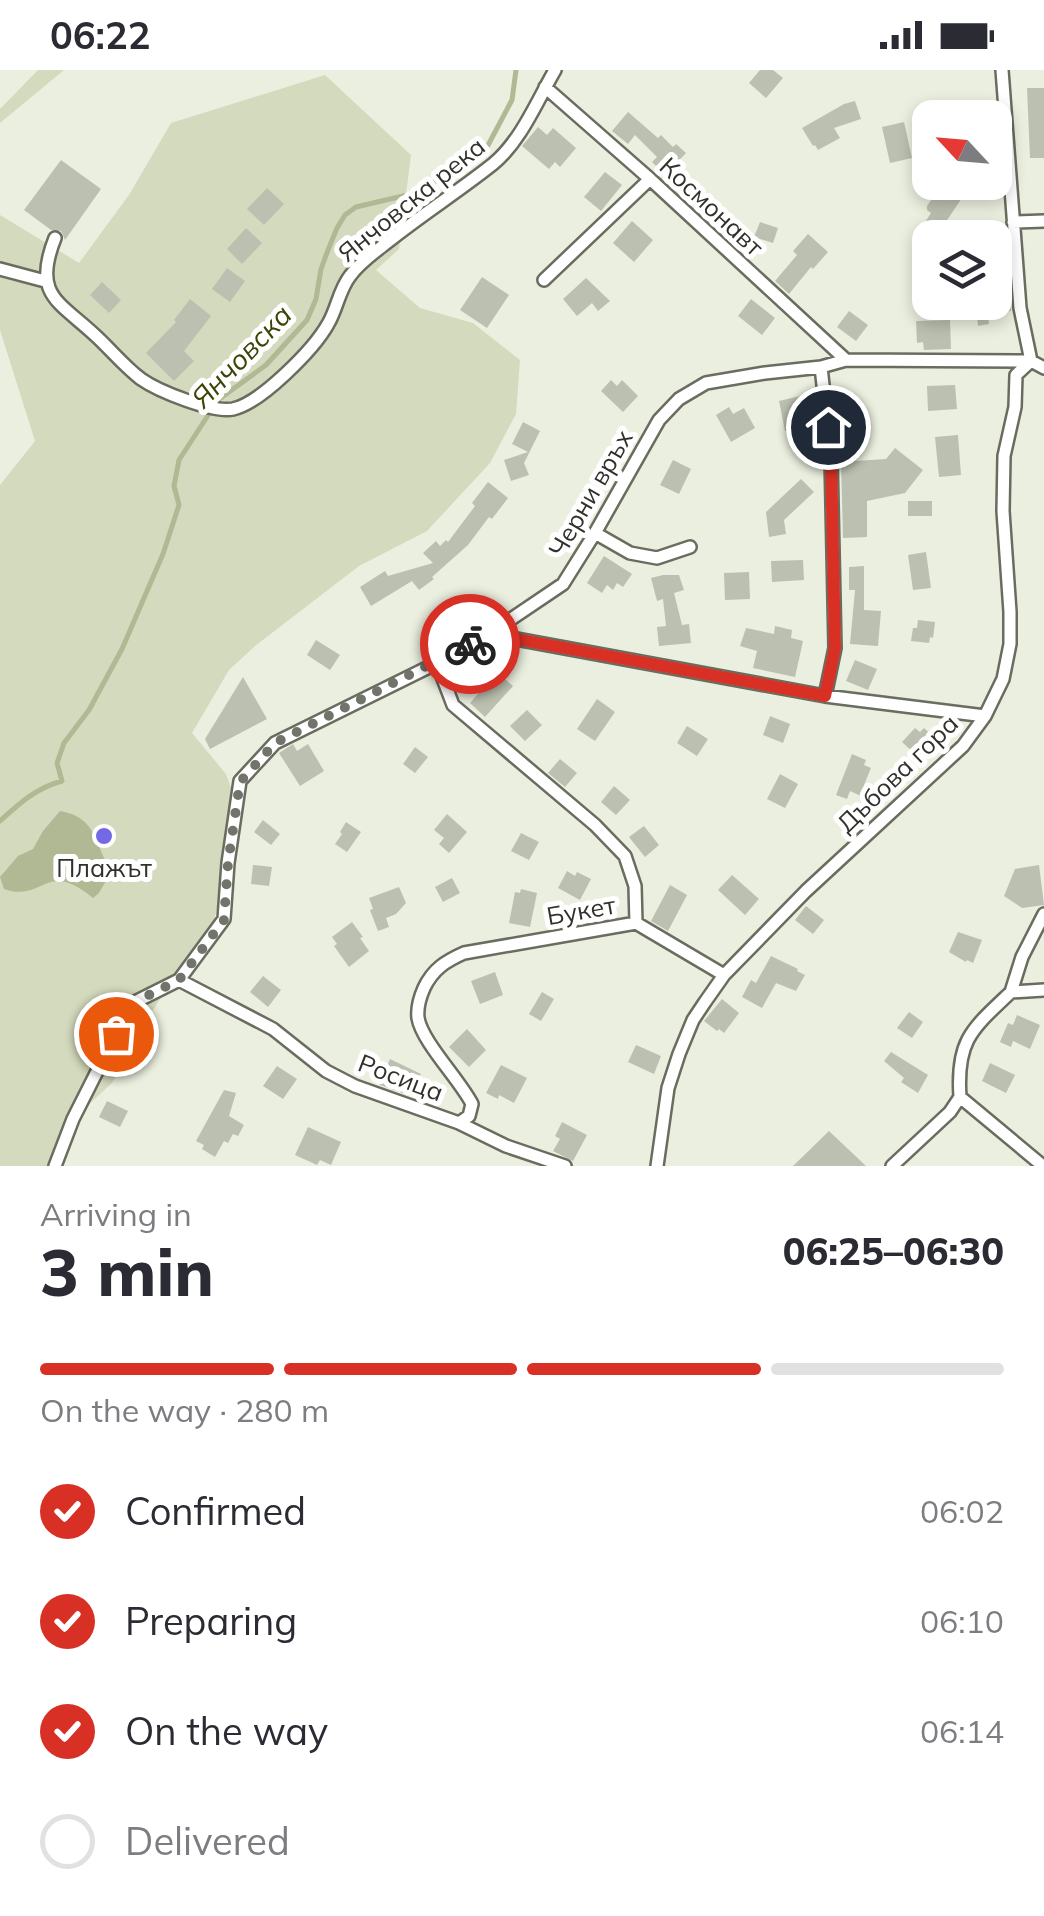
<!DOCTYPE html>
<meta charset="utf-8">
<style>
body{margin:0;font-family:Mulish,sans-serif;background:#f7f7f7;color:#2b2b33;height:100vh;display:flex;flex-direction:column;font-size:38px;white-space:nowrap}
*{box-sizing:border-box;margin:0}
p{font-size:32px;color:#7c7c81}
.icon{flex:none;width:55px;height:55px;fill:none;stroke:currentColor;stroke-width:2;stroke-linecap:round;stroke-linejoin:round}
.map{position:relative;height:1096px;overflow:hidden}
.side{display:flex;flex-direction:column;background:#fff;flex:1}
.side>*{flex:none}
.needle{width:65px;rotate:296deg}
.controls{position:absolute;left:912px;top:30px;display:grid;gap:20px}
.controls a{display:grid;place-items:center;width:100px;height:100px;border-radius:20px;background:#fff;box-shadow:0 5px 15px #0003;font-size:50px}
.pin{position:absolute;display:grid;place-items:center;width:85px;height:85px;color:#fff;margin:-42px;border:5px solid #fff;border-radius:50%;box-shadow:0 2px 10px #0007}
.courier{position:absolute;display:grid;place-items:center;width:100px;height:100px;margin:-50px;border:8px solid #d93025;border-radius:50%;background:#fff;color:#222;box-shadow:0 2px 12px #0007}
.overview em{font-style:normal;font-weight:800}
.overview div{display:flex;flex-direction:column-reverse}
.overview{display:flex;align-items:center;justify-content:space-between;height:170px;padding:0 40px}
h1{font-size:65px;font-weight:800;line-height:75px}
.bar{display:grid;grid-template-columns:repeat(4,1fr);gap:15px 10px;align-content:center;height:120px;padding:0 40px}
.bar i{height:12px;border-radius:8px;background:#e1e1e2}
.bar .active{background:#d93025}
.bar p{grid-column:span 4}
ol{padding:0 40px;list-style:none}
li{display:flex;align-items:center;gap:30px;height:110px}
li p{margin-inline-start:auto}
li .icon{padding:10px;border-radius:50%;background:#d93025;color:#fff;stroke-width:4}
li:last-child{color:#7c7c81}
li i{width:55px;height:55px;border:5px solid #e1e1e2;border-radius:50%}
.status{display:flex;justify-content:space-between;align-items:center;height:70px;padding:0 50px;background:#fff;direction:ltr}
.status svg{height:28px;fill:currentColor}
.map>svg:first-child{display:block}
.green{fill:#d4dabd}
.water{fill:#b1b894}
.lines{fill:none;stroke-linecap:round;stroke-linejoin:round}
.stream{stroke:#b1b894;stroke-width:5}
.building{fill:#bcc0b0}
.minor-casing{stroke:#696c5e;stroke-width:16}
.minor{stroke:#fff;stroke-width:11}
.done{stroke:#71746a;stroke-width:10;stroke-dasharray:0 18}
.route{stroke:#d93025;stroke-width:12}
.poi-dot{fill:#7469e4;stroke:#fff;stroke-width:4}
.labels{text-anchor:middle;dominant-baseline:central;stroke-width:10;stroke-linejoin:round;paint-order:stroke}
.street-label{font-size:25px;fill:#30312b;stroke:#fff}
.poi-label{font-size:25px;fill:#30312b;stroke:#fff}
.water-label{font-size:28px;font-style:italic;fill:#3d4405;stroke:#fff}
</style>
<div class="status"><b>06:22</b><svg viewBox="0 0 49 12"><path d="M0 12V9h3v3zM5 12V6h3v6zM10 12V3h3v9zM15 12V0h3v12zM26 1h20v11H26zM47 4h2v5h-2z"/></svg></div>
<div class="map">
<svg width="1044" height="1096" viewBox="0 0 1044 1096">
<rect width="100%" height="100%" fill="#ebefdf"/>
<!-- green -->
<path class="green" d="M38 0H64L0 53V39Z
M325 5 411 85 399 179 376 200 420 238 473 253 520 290 516 344 490 393 427 461 359 496 255 576 229 600 192 663 226 704 240 743 212 859 184 892 144 954 112 1013 73 1049 55 1096H0V415L35 371 0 260V145L79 193 129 125 171 53Z"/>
<!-- water -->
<path class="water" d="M60 741C97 747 95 775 111 802L99 823 93 828C45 788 44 833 4 819L0 807 18 786 33 779 43 761Z"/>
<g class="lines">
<!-- stream -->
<path class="stream" d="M0 751C20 733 36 718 62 711L57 693 64 673 89 640 122 579 163 484 179 435 174 416 179 390 218 330 266 295 307 250 316 229 321 199 328 180 337 158 345 145 356 137 420 122 486 79 512 30 516 0"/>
</g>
<!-- building -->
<path class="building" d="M760 0H773L783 8 766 28 749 13Z
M1027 18H1044V88H1030Z
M855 31 861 49 834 58 840 68 818 80 815 75 813 76 802 58 844 34Z
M628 42 658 68 661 65 673 77 676 74 686 83 667 103 663 99 661 101 652 92 657 87 635 65 628 74 612 61Z
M904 52 912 88 890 93 882 57Z
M538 57 547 65 553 58 576 78 560 97 555 92 549 99 522 76Z
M61 90 101 119 65 170 61 161 51 160 24 140Z
M605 102 622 115 601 141 584 127Z
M943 112 964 125 941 159 954 168H930V182L913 171 931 143 927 140V136Z
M267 118 284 134 264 155 247 139Z
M632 151 653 170 634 192 613 173Z
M760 152 778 158 773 173 754 167Z
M246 158 262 173 242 194 227 179Z
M808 164 828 182 813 199 811 197 789 224 775 211 797 185 793 181Z
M227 198 245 211 230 232 212 219Z
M482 207 509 225 487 258 460 240Z
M586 208 610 231 598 241 592 233 577 246 563 229Z
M102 212 121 230 109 243 90 225Z
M190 229 211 246 184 281 194 291 174 311 146 283 176 252 174 250Z
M751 229 775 248 762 265 738 246Z
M976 232H1010L1011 241 988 243 989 254 978 256Z
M849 241 868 255 856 271 837 257Z
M950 250 951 279 924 280 923 272 917 273 916 251Z
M611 310 617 316 622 310 638 326 623 342 601 321Z
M955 315 957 339 928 341 927 316Z
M813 323 816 339 812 345 813 352 796 355 797 358 785 361 779 331Z
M729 337 733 344 744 338 755 358 731 372 716 345Z
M523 352 540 361 524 393 529 405 511 411 504 390 528 382 512 374Z
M958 365 961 405 939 407 935 367Z
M895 378 923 400 905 423 867 431V467L843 468 841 392 886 389Z
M673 390 691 399 679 424 660 415Z
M801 409 814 422 784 450 786 464 769 467 766 442Z
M488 412 508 428 492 449 489 447 468 475 432 507 434 509 419 520 412 511 371 536 360 517 385 501 388 506 433 493 423 483 436 471 440 476 446 470 448 472 475 436 472 433Z
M908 431H932V446H908Z
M926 482 931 518 913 520 908 485Z
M604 486 632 504 623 517 617 513 613 520 607 515 602 523 587 513Z
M803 490 804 510 772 512 771 491Z
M864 496V540L881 541 878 576 850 574 855 520H849V497Z
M749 502 750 529 725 530 724 503Z
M663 505H679L684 520 674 523 682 555 689 554 691 573 659 576 657 557 666 556 663 529 657 531 651 508Z
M918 550 935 552 933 568 930 567 929 573 911 571 913 558H917Z
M775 556 792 560 791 568 803 571 795 607 753 598 757 581 740 576 746 558 774 564Z
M316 570 340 585 330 600 307 585Z
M855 590 877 599 868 620 846 611Z
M497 602 513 616 485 647 470 633Z
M243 607 267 649 210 679 205 669Z
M597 629 615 642 595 671 577 659Z
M527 640 542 655 525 671 510 656Z
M770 646 790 654 783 673 763 665Z
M687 656 708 669 697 686 677 673Z
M915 658 920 662 924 658 934 667 916 685 902 672Z
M293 674 297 681 308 674 324 701 300 716 279 683Z
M415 677 428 687 415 703 403 694Z
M852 684 866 690 864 695 871 698 864 715 870 717 865 728 850 721 847 729 836 725Z
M560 689 577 703 565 717 548 703Z
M780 704 798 714 785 738 767 729Z
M614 716 630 730 616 745 601 732Z
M447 744 467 762 449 783 439 774 444 768 434 760Z
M263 750 280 764 271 775 254 762Z
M346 752 361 762 347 782 335 774 342 764 340 762Z
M644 756 659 775 645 787 629 767Z
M521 763 539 772 529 790 511 781Z
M253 795 272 797 269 816 251 814Z
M1039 795 1044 835 1022 838 1004 826 1015 799Z
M567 801 575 806 577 802 591 809 580 830 558 818Z
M732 805 759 829 745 845 718 820Z
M452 808 460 823 443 832 435 817Z
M670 815 687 825 668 861 651 851Z
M399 817 406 833 396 844 386 848 389 857 378 861 370 840 373 839 369 828Z
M521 819 537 823 530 857 509 853 515 822 520 823Z
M806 836 824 850 813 864 795 850Z
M352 852 363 867 360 868 369 881 349 897 334 876 337 874 332 867Z
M958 862 982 870 973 893 967 890 966 892 949 882Z
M771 886 798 899 797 901 805 905 796 921 776 913 762 938 742 927 751 910 756 913Z
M495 902 503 925 480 934 471 911Z
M263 906 281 920 268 937 250 922Z
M542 922 554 929 541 951 529 944Z
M722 929 739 943 724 963 719 959 717 961 704 951Z
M909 942 923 952 912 968 897 958Z
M1017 945 1040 955 1030 979 1013 971 1011 977 1000 972 1008 953 1013 955Z
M467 959 486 980 469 997 449 977Z
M636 975 661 986 654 1004 628 992Z
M891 982 928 1005 918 1023 901 1012 904 1008 884 991Z
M390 989 421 1004 411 1026 380 1015Z
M990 993 1015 1005 1006 1023 982 1011Z
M501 995 527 1008 514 1033 499 1025 498 1029 486 1023Z
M277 996 297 1009 283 1029 263 1016Z
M224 1020 236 1023 229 1046 244 1055 238 1066 233 1064 228 1073 224 1071 215 1087 202 1079 204 1075 196 1071Z
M107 1031 128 1041 120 1057 99 1047Z
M562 1052 587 1065 573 1091 553 1081 560 1069 555 1066Z
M308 1057 341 1072 331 1095 320 1090 317 1095 295 1085Z
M829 1061 866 1096H793Z"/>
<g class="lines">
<!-- minor casing -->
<g class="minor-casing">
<path id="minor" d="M545 17 650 109 846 290
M1013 152 1044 151
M55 168C32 226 59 231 97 267 111 280 125 297 141 309 158 321 212 343 233 339 261 333 314 279 328 254 337 239 339 220 350 206 360 192 375 182 389 171 423 144 459 121 493 94 521 71 537 31 555 0
M0 199 45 211
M544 210 650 109
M821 297 831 387 835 578 825 626
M595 463 630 483 657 488 690 477
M489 564 825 626 985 646
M437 593 453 635 595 755 625 786 635 816 636 853 464 883C446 891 433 899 424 918 420 927 417 939 418 948 422 972 460 1010 472 1034L469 1046 459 1053
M636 853 724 905
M179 910 273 959 326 1001 355 1016 459 1053 506 1076 565 1096
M1011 922 1022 887 1044 844
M55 1096 73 1049 131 934 179 910 224 849 228 793 240 711 275 673 437 593 489 564 563 514 595 463 659 350 679 329 706 313 765 303 821 297 846 290 1031 291 1044 298
M657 1096 668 1018 679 984 693 950 705 932 724 905 806 821 963 676 985 646 1003 609 1010 574V542L1003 441 1004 386 1015 337 1016 305 1031 291 1020 238 1002 0
M892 1096 950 1042 960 1027
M1043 1096 960 1027C956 970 972 959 1011 922L1044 920"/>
</g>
<!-- minor -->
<use href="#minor" class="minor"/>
</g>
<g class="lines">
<!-- done -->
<path class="done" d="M116 964 131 934 179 910 224 850 228 793 240 712 275 673 470 574"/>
<!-- route -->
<path class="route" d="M470 574 489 564 825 626 835 578 831 387 828 357"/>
</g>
<!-- markers -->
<circle class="poi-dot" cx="104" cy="766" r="10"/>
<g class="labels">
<!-- street labels -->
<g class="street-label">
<text transform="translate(411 129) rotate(-39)">Янчовска река</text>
<text transform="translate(712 136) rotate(43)">Космонавт</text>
<text transform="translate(590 423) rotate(-60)">Черни връх</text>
<text transform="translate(897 703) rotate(-44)">Дъбова гора</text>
<text transform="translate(581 840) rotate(-10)">Букет</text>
<text transform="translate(401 1007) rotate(21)">Росица</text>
</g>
<!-- poi labels -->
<g class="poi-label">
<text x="104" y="797">Плажът</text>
</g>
<!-- water labels -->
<g class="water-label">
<text transform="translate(241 286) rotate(-46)">Янчовска</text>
</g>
</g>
</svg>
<div class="controls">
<a><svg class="needle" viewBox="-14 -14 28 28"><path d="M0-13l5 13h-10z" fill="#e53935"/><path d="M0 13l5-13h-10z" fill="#7c7c81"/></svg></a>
<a><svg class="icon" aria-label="layers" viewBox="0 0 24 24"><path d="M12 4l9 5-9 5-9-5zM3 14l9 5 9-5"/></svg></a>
</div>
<div class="pin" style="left:116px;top:964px;background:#ea580c"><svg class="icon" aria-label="bag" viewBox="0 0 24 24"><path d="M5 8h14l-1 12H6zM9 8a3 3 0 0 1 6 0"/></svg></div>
<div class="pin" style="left:828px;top:357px;background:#1f2937"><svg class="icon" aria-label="home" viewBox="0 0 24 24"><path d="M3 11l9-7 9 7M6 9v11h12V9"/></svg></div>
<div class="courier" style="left:470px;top:574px"><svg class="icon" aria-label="bike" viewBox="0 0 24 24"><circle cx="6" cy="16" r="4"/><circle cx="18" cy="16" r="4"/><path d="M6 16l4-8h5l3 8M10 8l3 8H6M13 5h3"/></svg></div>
</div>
<section class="side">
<div class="overview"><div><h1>3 min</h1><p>Arriving in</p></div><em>06:25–06:30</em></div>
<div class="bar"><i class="active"></i><i class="active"></i><i class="active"></i><i></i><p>On the way · 280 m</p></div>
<ol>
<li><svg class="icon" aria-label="check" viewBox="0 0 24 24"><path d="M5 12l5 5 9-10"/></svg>Confirmed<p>06:02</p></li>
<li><svg class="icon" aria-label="check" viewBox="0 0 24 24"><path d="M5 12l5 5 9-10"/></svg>Preparing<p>06:10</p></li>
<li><svg class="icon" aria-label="check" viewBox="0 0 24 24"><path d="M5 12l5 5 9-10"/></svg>On the way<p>06:14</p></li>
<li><i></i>Delivered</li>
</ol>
</section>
